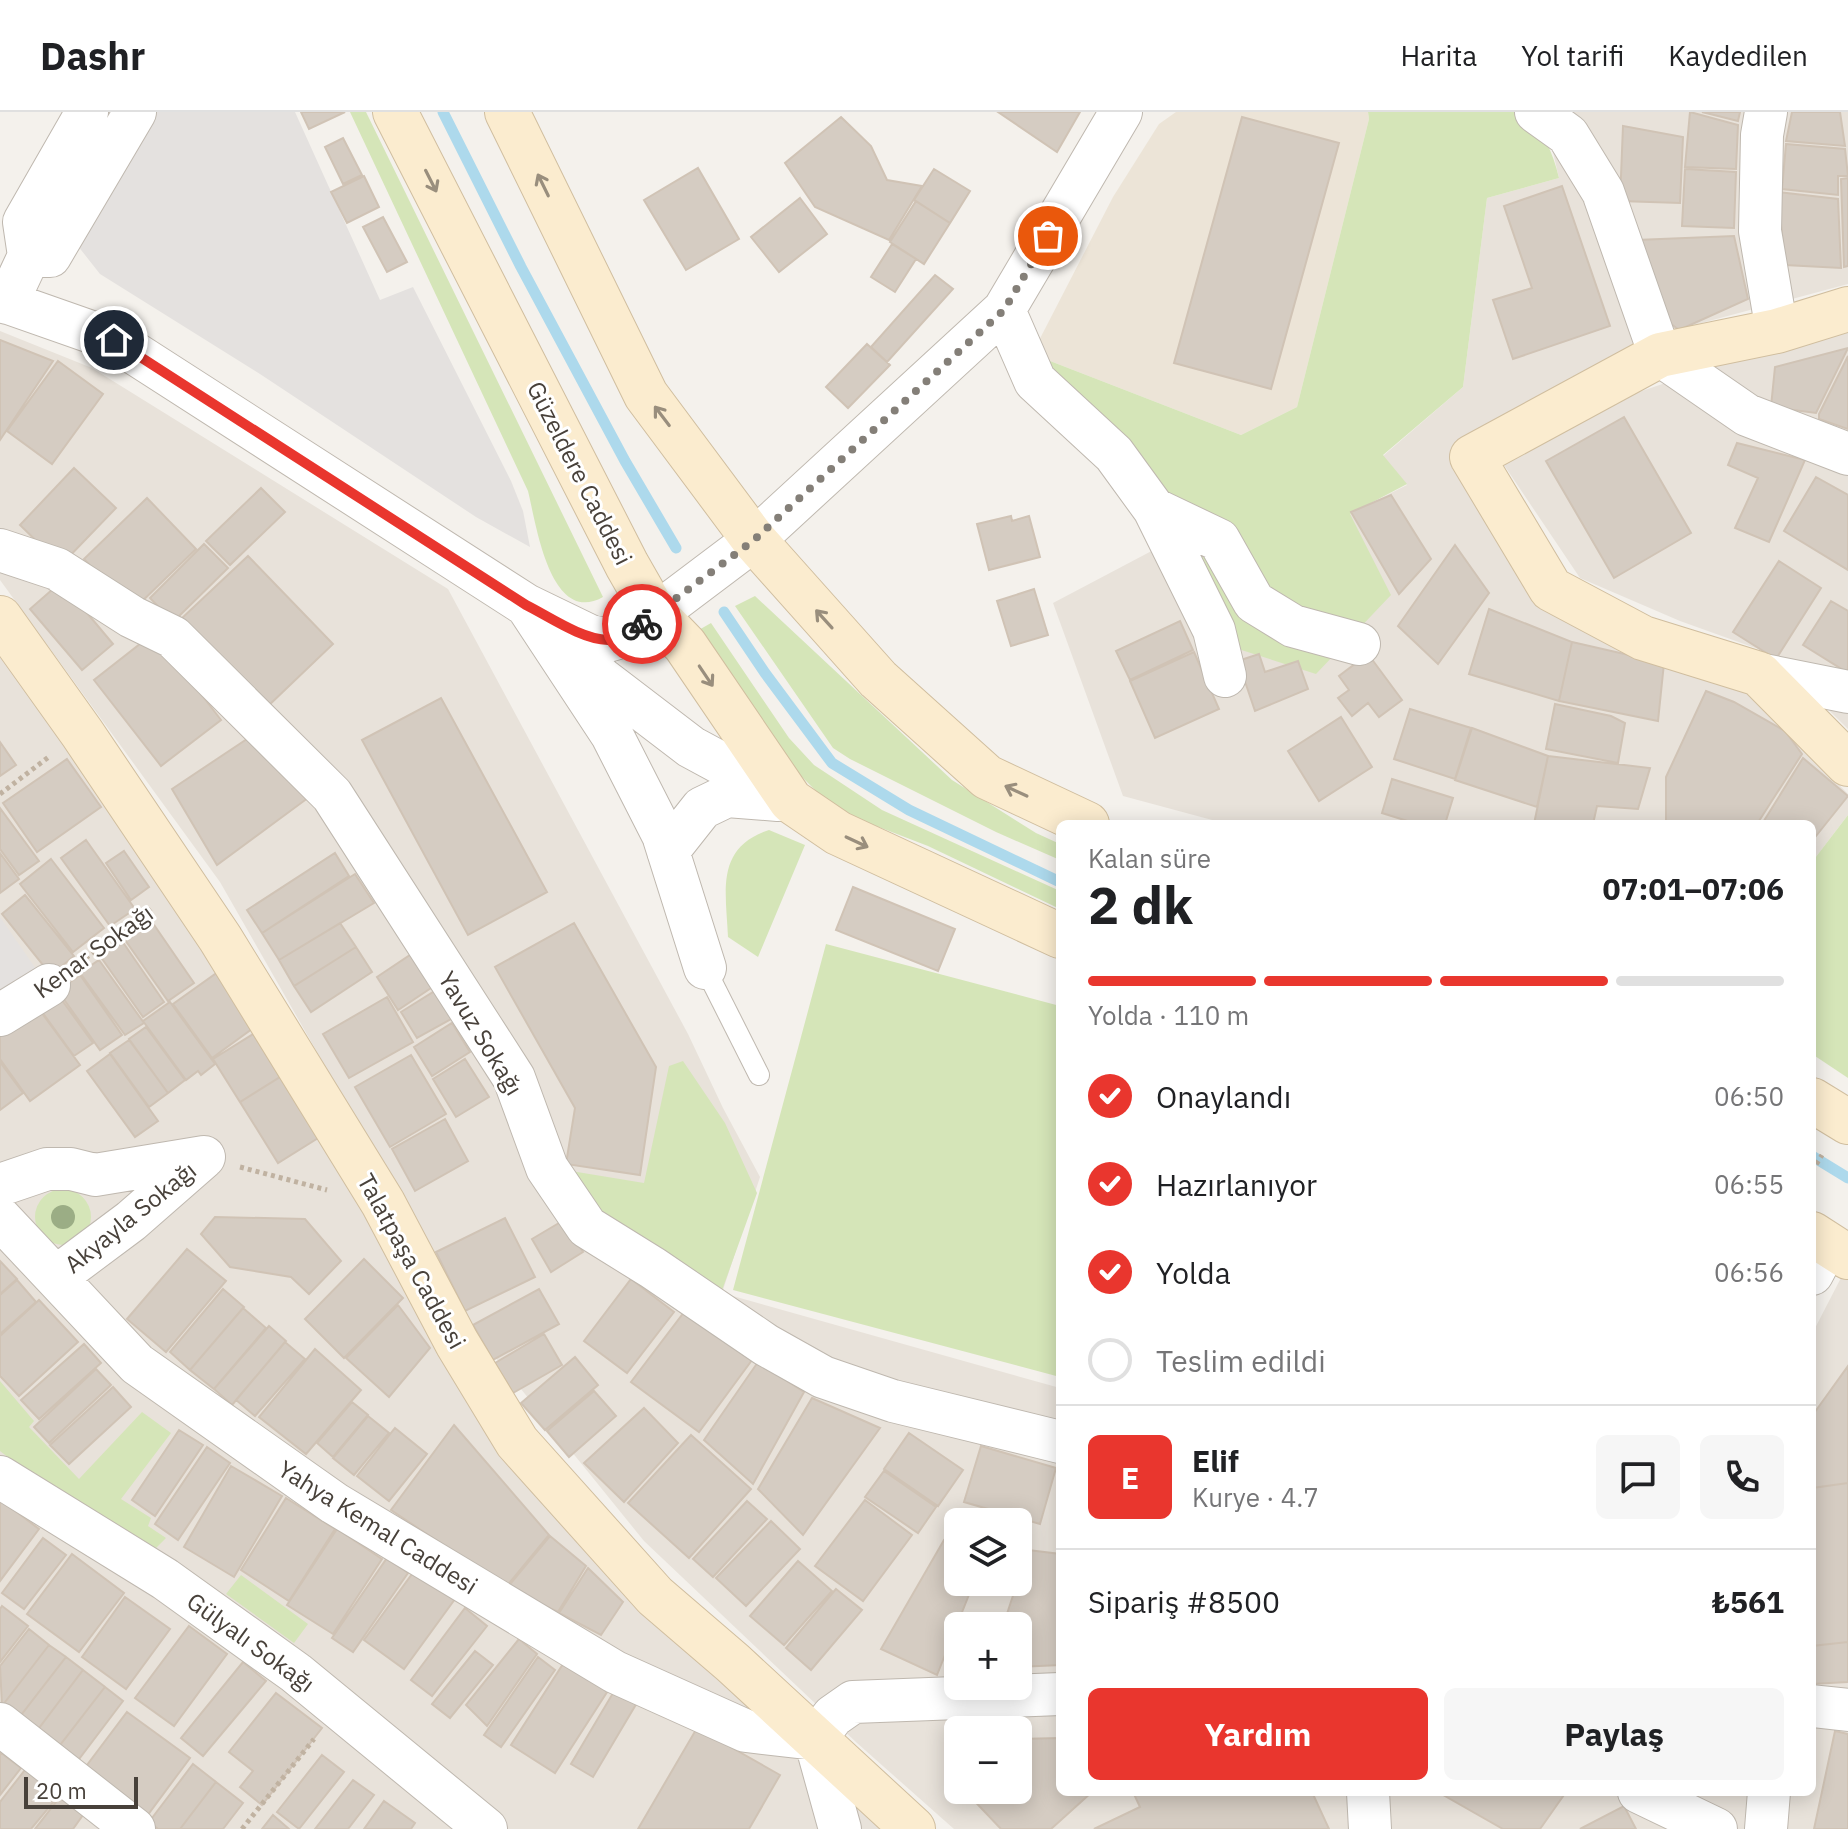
<!DOCTYPE html>
<html lang="tr">
<meta charset="utf-8">
<style>
body{margin:0;font-family:"IBM Plex Sans",sans-serif;background:#f6f6f6;color:#202124;height:100vh;display:flex;flex-direction:column;font-size:30px;white-space:nowrap}
*{box-sizing:border-box;margin:0}
p{font-size:26px;color:#757577}
.icon{flex:none;width:44px;height:44px;fill:none;stroke:currentColor;stroke-width:2;stroke-linecap:round;stroke-linejoin:round}
.map{position:relative;flex:1;overflow:hidden}
.drawer{position:absolute;left:1056px;top:708px;width:760px;height:976px;display:flex;flex-direction:column;background:#fff;border-radius:12px;box-shadow:0 4px 20px #0003}
.drawer>*{flex:none}
.fabs{position:absolute;left:944px;top:1396px;display:grid;gap:16px}
.fabs a{display:grid;place-items:center;width:88px;height:88px;border-radius:12px;background:#fff;box-shadow:0 4px 20px #0003;font-size:40px}
.scale{position:absolute;left:24px;bottom:20px;width:114px;box-sizing:border-box;padding-left:8px;border:4px solid #48413a;border-top:0;font-size:22px;line-height:28px;white-space:nowrap;color:#48413a;-webkit-text-stroke:6px #fff;paint-order:stroke}
.pin{position:absolute;display:grid;place-items:center;width:68px;height:68px;color:#fff;margin:-34px;border:4px solid #fff;border-radius:50%;box-shadow:0 2px 8px #0007}
.courier{position:absolute;display:grid;place-items:center;width:80px;height:80px;margin:-40px;border:6px solid #e9362e;border-radius:50%;background:#fff;color:#222;box-shadow:0 2px 10px #0007}
.summary em{font-style:normal;font-weight:800}
.summary div{display:flex;flex-direction:column-reverse}
.summary{display:flex;align-items:center;justify-content:space-between;height:136px;padding:0 32px}
h1{font-size:52px;font-weight:800;line-height:60px}
.bar{display:grid;grid-template-columns:repeat(4,1fr);gap:12px 8px;align-content:center;height:96px;padding:0 32px}
.bar i{height:10px;border-radius:6px;background:#e0e0e0}
.bar .on{background:#e9362e}
.bar p{grid-column:span 4}
.line{display:flex;align-items:center;gap:20px;padding:0 32px;border-top:2px solid #e0e0e0}
.line div{flex:1}
.round{display:grid;place-items:center;flex:none;width:84px;height:84px;border-radius:12px;background:#f6f6f6}
ol{padding:0 32px;list-style:none}
li{display:flex;align-items:center;gap:24px;height:88px}
li p{margin-inline-start:auto}
li .icon{padding:8px;border-radius:50%;background:#e9362e;color:#fff;stroke-width:4}
li:last-child{color:#757577}
li i{width:44px;height:44px;border:4px solid #e0e0e0;border-radius:50%}
.action{display:flex;gap:16px;margin-top:auto;padding:16px 32px}
.action a{flex:1;height:92px;border-radius:12px;background:#e9362e;color:#fff;font-size:32px;font-weight:800;line-height:92px;text-align:center}
.action a+a{background:#f6f6f6;color:#202124}
header{display:flex;align-items:center;gap:48px;box-sizing:border-box;height:112px;padding:0 40px;background:#fff;border-bottom:2px solid #e0e0e0}
header strong{font-size:38px}
nav{display:flex;gap:44px;margin-inline-start:auto;font-size:28px}
.map>svg:first-child{display:block}
.residential{fill:#e8e2da;fill-rule:evenodd}
.education{fill:#ece4d7}
.green{fill:#d5e5b8}
.parking{fill:#e4e1df}
.lines{fill:none;stroke-linecap:round;stroke-linejoin:round}
.stream{stroke:#add9ec;stroke-width:11}
.building{fill:#d5ccc2;stroke:#d0c3b5;stroke-width:2}
.service-casing{stroke:#bfb8af;stroke-width:22}
.minor-casing{stroke:#bfb8af;stroke-width:44}
.secondary-casing{stroke:#d0be9f;stroke-width:46}
.path{stroke:#c0b2a1;stroke-width:5;stroke-dasharray:4 4;stroke-linecap:butt}
.service{stroke:#fff;stroke-width:20}
.minor{stroke:#fff;stroke-width:42}
.secondary{stroke:#fbeccf;stroke-width:44}
.tree{fill:#9bad85}
.oneway{stroke:#998e7d}
.done{stroke:#847f78;stroke-width:8;stroke-dasharray:0 14.4}
.route{stroke:#e9362e;stroke-width:10}
.labels{text-anchor:middle;dominant-baseline:central;stroke-width:6;stroke-linejoin:round;paint-order:stroke}
.street-label{font-size:24px;fill:#48413a;stroke:#fff}
</style>
<header>
<strong>Dashr</strong>
<nav><a>Harita</a><a>Yol tarifi</a><a>Kaydedilen</a></nav>
</header>
<div class="map">
<svg width="1848" height="1717" viewBox="0 0 1848 1717">
<rect width="100%" height="100%" fill="#f4f1ec"/>
<!-- residential -->
<path class="residential" d="M1524 0H1848V172L1664 221 1454 348 1626 539 1753 584 1848 682V703L1812 750V712H1227L1123 684 1053 491 1180 424 1349 402 1407 373 1383 344 1463 275 1487 86 1559 66 1553 40 1537 13Z
M1848 209V617L1772 542 1680 509 1580 466 1504 353 1636 281Z
M0 219 92 256 448 477 688 922 723 996 760 1065 722 1181 1060 1276V1680H1812V1222L1844 1160 1848 1163V1717H954L857 1631 644 1429 482 1229 220 770 0 468ZM958 1410H1018V1470H958ZM958 1514H1018V1574H958ZM958 1618H1018V1678H958Z
M0 530 202 831 517 1347 887 1717H0Z"/>
<!-- education -->
<path class="education" d="M1176 0H1368L1369 7 1297 295 1241 323 1032 242 1113 85 1159 12Z"/>
<!-- green -->
<path class="green" d="M350 0H366L603 485C550 515 536 411 528 379Z
M1368 0H1524C1543 19 1553 40 1559 66L1487 86 1463 275 1383 343 1407 372 1350 402 1391 483 1316 562 1232 535 1032 242 1241 323 1297 295 1369 7Z
M755 484 952 668 1036 721 1060 732V748L996 720 850 647 833 636 735 494Z
M711 511 789 626 814 653 882 698 1060 779V797L928 734 858 707 820 683 794 657 697 519Z
M1848 703V966L1812 942V750Z
M769 718 805 733 758 845 728 825C726 779 715 736 769 718Z
M826 832 1060 894V1265L733 1178Z
M683 949 725 1011 757 1081 721 1181 586 1089 565 1058 644 1071 669 954Z
M35 1105a28 28 0 1 1 56 0a28 28 0 1 1-56 0Z
M0 1269 34 1309 29 1315 79 1367 142 1300 171 1321 121 1387 151 1406 148 1414 166 1426 156 1436 23 1357 0 1339Z
M241 1463 308 1512 294 1531 226 1482Z"/>
<!-- parking -->
<path class="parking" d="M155 0H295L380 188 413 175 511 369 523 399 530 435 476 405 260 262 100 162 74 129Z
M0 805 43 867 0 898Z"/>
<g class="lines">
<!-- stream -->
<path class="stream" d="M443 0 521 155 625 349 676 436
M724 500 765 561 832 651 909 698 1060 770
M1812 1044 1848 1066"/>
</g>
<!-- building -->
<path class="building" d="M301 0H345L309 17Z
M998 0H1080L1057 40Z
M1690 0 1738 13 1736 57 1685 55Z
M1702 0H1740L1738 9Z
M1792 0H1840L1845 34 1786 29Z
M841 5 871 34 887 68 922 74 889 128 815 95 785 51Z
M1242 5 1339 31 1271 277 1174 251Z
M1623 14 1683 25 1680 91 1620 89Z
M343 26 362 63 343 72 325 35Z
M1786 32 1845 37 1848 64H1838V83L1782 77Z
M698 56 739 127 686 158 644 88Z
M934 57 970 79 950 111 914 88Z
M1685 57 1736 60 1734 116 1682 114Z
M364 64 379 95 347 111 331 80Z
M1848 66V154L1844 155 1841 67Z
M1562 74 1610 214 1513 247 1493 188 1532 176 1504 94Z
M1778 80 1838 87 1841 156 1785 153Z
M800 86 827 122 779 160 751 125Z
M916 89 950 111 924 152 890 130Z
M383 105 407 150 387 160 363 115Z
M1734 124 1748 187 1679 218 1661 204 1637 128Z
M892 132 916 147 895 180 871 165Z
M935 163 953 177 887 250 871 235Z
M0 228 53 249 0 328Z
M867 232 890 253 848 296 826 275Z
M1848 236 1816 301 1771 295 1775 255Z
M1848 244V317L1819 307V302Z
M58 249 103 282 52 352 7 319Z
M1624 305 1691 421 1614 466 1546 349Z
M1737 331 1805 348 1769 430 1735 416 1758 366 1728 353Z
M74 356 116 396 61 453 20 413Z
M1816 365 1848 383V458L1784 419Z
M261 376 285 400 230 453 206 429Z
M1391 383 1431 447 1399 482 1351 400Z
M147 386 196 437 133 498 84 447Z
M1011 404 1012 409 1029 404 1040 445 989 458 977 412Z
M204 432 228 456 173 510 150 486Z
M1455 433 1489 481 1438 552 1398 514Z
M248 444 333 532 267 595 181 507Z
M1779 449 1821 476 1776 547 1733 520Z
M61 470 113 532 82 558 30 497Z
M1034 477 1048 523 1011 534 997 489Z
M1831 489 1848 499V561L1803 533Z
M1489 497 1572 530 1559 589 1469 562Z
M1180 509 1193 538 1130 568 1116 539Z
M154 521 221 608 161 654 94 568Z
M1572 530 1664 551 1658 609 1559 589Z
M1194 540 1219 597 1155 626 1130 569Z
M1259 542 1265 560 1298 549 1308 577 1255 599 1238 549Z
M1368 542 1402 588 1379 605 1368 591 1352 604 1338 586 1349 578 1339 564Z
M1706 579 1734 590 1785 619 1802 642 1757 712H1666V665Z
M441 586 547 780 468 823 362 628Z
M1555 592 1611 604 1625 611 1618 651 1546 637Z
M1410 597 1471 616 1455 667 1394 647Z
M1341 605 1372 655 1319 689 1288 639Z
M1472 616 1548 644 1537 695 1455 668Z
M253 623 312 683 217 753 172 677Z
M0 630 16 653 0 664Z
M1548 644 1650 656 1638 697 1597 694 1593 712H1534Z
M1803 646 1848 684 1812 729V712H1762Z
M67 647 101 695 37 740 3 691Z
M1392 667 1453 686 1445 712H1417L1382 701Z
M0 696 39 749 19 763 0 737Z
M86 728 135 797 110 814 61 746Z
M124 739 149 775 131 788 106 751Z
M0 741 19 767 0 781Z
M335 741 349 764 262 821 247 798Z
M51 747 104 816 73 840 20 772Z
M355 762 374 791 279 848 262 821Z
M853 775 955 817 938 859 836 818Z
M25 783 74 844 51 863 2 802Z
M150 807 194 871 168 889 123 825Z
M340 811 356 835 294 874 279 848Z
M574 811 656 955 640 1063 566 1052 575 996 495 855Z
M120 826 164 890 143 905 98 841Z
M356 835 372 860 311 900 294 874Z
M422 835 443 868 398 898 377 865Z
M99 848 144 911 125 923 80 861Z
M218 860 256 914 212 946 173 892Z
M80 863 122 923 100 938 58 879Z
M438 877 455 905 417 926 401 900Z
M56 880 93 931 74 944 37 893Z
M387 885 413 930 349 966 323 922Z
M33 889 80 953 30 989 0 947V914Z
M170 890 215 952 201 963 198 959 186 968 143 909Z
M452 911 470 940 432 964 414 935Z
M146 915 185 968 168 981 129 927Z
M258 919 285 962 240 990 213 947Z
M129 928 168 981 149 995 110 941Z
M110 942 158 1009 135 1025 87 959Z
M411 943 446 1002 390 1035 355 975Z
M465 947 489 985 456 1005 433 967Z
M0 950 23 981 0 998Z
M285 962 323 1023 278 1051 240 990Z
M445 1007 468 1049 415 1079 392 1037Z
M215 1105 305 1107 341 1149 309 1182 291 1165 230 1155 201 1122Z
M505 1106 535 1165 465 1199 436 1140Z
M564 1108 583 1140 551 1160 532 1127Z
M187 1137 226 1169 166 1240 127 1207Z
M364 1147 403 1186 344 1246 305 1207Z
M0 1149 17 1167 0 1182Z
M631 1167 674 1200 627 1261 584 1229Z
M17 1168 36 1190 0 1222V1183Z
M223 1177 244 1195 190 1258 170 1240Z
M539 1177 559 1212 493 1248 473 1213Z
M39 1188 78 1230 19 1284 0 1264V1224Z
M398 1193 430 1236 389 1285 346 1246Z
M243 1196 266 1216 214 1277 190 1258Z
M685 1199 752 1248 699 1320 631 1270Z
M269 1214 286 1229 232 1293 214 1277Z
M544 1222 562 1253 513 1281 495 1251Z
M285 1230 305 1247 255 1304 236 1288Z
M84 1232 101 1251 39 1307 21 1288Z
M315 1237 361 1278 306 1342 259 1305Z
M575 1245 598 1273 545 1318 521 1291Z
M758 1250 804 1280 753 1372 704 1328Z
M1848 1254V1371L1812 1376V1304Z
M96 1257 111 1273 49 1331 34 1315Z
M113 1275 131 1295 69 1352 50 1333Z
M594 1279 616 1304 569 1345 547 1319Z
M812 1286 880 1316 803 1423 758 1377Z
M352 1290 368 1303 333 1345 317 1331Z
M644 1296 678 1331 624 1390 584 1351Z
M368 1304 389 1321 354 1363 333 1346Z
M454 1313 549 1423 506 1475 391 1398Z
M395 1316 427 1342 389 1389 357 1364Z
M179 1318 203 1333 155 1404 132 1388Z
M909 1321 963 1358 938 1394 884 1357Z
M691 1323 751 1377 689 1446 628 1391Z
M981 1334 1056 1356 1040 1412 964 1390Z
M207 1335 230 1351 178 1428 155 1412Z
M231 1354 282 1384 234 1465 184 1435Z
M884 1359 936 1395 918 1421 865 1385Z
M1848 1371V1530L1812 1534V1376Z
M286 1386 335 1417 289 1489 241 1458Z
M1 1388 39 1417 0 1469V1390Z
M865 1388 912 1423 863 1489 815 1454Z
M747 1389 767 1407 713 1465 693 1447Z
M771 1409 800 1437 746 1494 716 1466Z
M337 1417 382 1447 333 1522 287 1493Z
M550 1424 586 1454 558 1500 507 1476Z
M43 1426 66 1443 24 1497 2 1481Z
M944 1428 958 1433V1470H974L937 1563 881 1537Z
M1028 1438 1060 1442V1553L1018 1555V1514H1003Z
M72 1442 124 1481 79 1540 27 1502Z
M387 1446 408 1461 353 1540 332 1526Z
M798 1449 832 1479 784 1533 750 1504Z
M588 1456 623 1490 601 1523 559 1501Z
M415 1458 455 1487 404 1557 364 1528Z
M836 1477 862 1498 811 1558 786 1536Z
M125 1485 170 1517 126 1577 82 1545Z
M2 1494 28 1514 0 1550V1497Z
M465 1496 487 1514 432 1584 411 1568Z
M189 1514 227 1542 174 1614 135 1586Z
M29 1517 49 1533 2 1594 0 1554Z
M519 1527 537 1542 487 1614 466 1593Z
M1848 1530V1570L1812 1572V1534Z
M49 1533 66 1545 18 1607 2 1594Z
M475 1539 493 1553 450 1606 432 1592Z
M66 1545 83 1558 36 1620 18 1607Z
M538 1545 555 1558 501 1635 484 1623Z
M565 1549 609 1577 555 1661 511 1633Z
M243 1550 266 1569 203 1644 181 1626Z
M83 1558 105 1575 57 1637 36 1620Z
M105 1575 123 1589 76 1651 57 1637Z
M616 1576 638 1589 593 1665 571 1652Z
M276 1581 322 1616 262 1693 240 1675 253 1659 229 1640Z
M127 1600 190 1646 144 1708 81 1661Z
M697 1616 780 1663 749 1717H638Z
M1835 1619 1848 1622V1717H1814Z
M1060 1626V1680H1092L1051 1717H1001L964 1678H1018V1627Z
M0 1640 21 1656 0 1683Z
M322 1643 344 1660 299 1717 277 1700Z
M193 1652 216 1670 180 1717H158L149 1710Z
M28 1654 61 1681 31 1717H0V1690Z
M353 1668 374 1683 348 1717H315Z
M216 1670 243 1691 223 1717H180Z
M1133 1680H1312L1329 1717H1094L1140 1695Z
M1438 1680H1566L1540 1717H1503Z
M60 1685 83 1703 73 1717H35Z
M384 1689 415 1711 411 1717H364Z
M1624 1694 1636 1717H1580Z
M273 1703 289 1717H262Z"/>
<g class="lines">
<!-- service casing -->
<g class="service-casing">
<path id="service" d="M705 856 759 963"/>
</g>
<!-- minor casing -->
<g class="minor-casing">
<path id="minor" d="M1536 0 1568 23 1603 80 1660 243 1747 303 1848 342
M1766 0 1762 23 1760 119 1777 219
M29 144H50L135 0
M0 188 114 228 526 493 590 524 611 528 628 523 754 428 1004 198 1121 0
M7 191 29 144 24 110 87 0
M1004 198 1035 269 1114 342 1154 397 1214 518 1225 564
M1154 397 1219 428 1254 490 1293 514 1359 532
M0 438 57 457 132 505 173 525 332 683 514 966 547 1056 587 1115 653 1156 766 1233 823 1265 893 1289 1060 1330
M527 494 612 623 663 723 705 856
M576 541 602 567 691 635 791 689
M1759 562 1848 580
M668 739 702 696 727 684 778 688
M0 903 49 873
M0 1073 47 1057H71L95 1063 204 1045
M0 1106 137 1252 334 1391 615 1560 746 1619 815 1627
M1812 1162 1828 1132
M56 1165 131 1109 203 1046
M0 1365 165 1467 296 1561 486 1717
M1812 1594 1848 1598
M0 1612 134 1717
M815 1627 833 1604 853 1590 1060 1582
M815 1627 840 1717
M1368 1680 1370 1717
M1639 1680 1716 1717
M1766 1717 1769 1680"/>
</g>
<!-- secondary casing -->
<g class="secondary-casing">
<path id="secondary" d="M395 0 627 453 655 502 685 533 791 689 838 721 1060 824
M507 0 646 283 754 428 878 567 987 665 1087 712
M1848 197 1777 219 1660 243 1472 345 1551 477 1643 526 1759 562 1848 652
M0 506 82 621 220 826 383 1091 457 1231 517 1330 655 1484 733 1551 913 1717
M1812 988 1848 1010
M1812 1122 1848 1145"/>
</g>
<!-- path -->
<path class="path" d="M0 682 50 644
M79 851 151 797
M240 1055 327 1078
M1812 1059 1822 1043
M242 1717 314 1627"/>
<!-- service -->
<use href="#service" class="service"/>
<!-- minor -->
<use href="#minor" class="minor"/>
<!-- secondary -->
<use href="#secondary" class="secondary"/>
</g>
<!-- trees -->
<circle class="tree" cx="63" cy="1105" r="12"/>
<!-- one-way arrows -->
<defs><path id="oneway-shaft" d="M-6 0H5M1.5-3L5.5 0L1.5 3" fill="none" stroke-width="1.6" stroke-linecap="round" stroke-linejoin="round" transform="scale(2)"/></defs>
<g class="oneway">
<use href="#oneway-shaft" transform="translate(431 69) rotate(63)"/>
<use href="#oneway-shaft" transform="translate(543 73) rotate(-116)"/>
<use href="#oneway-shaft" transform="translate(662 304) rotate(-127)"/>
<use href="#oneway-shaft" transform="translate(824 507) rotate(-132)"/>
<use href="#oneway-shaft" transform="translate(706 564) rotate(56)"/>
<use href="#oneway-shaft" transform="translate(1016 679) rotate(-155)"/>
<use href="#oneway-shaft" transform="translate(857 730) rotate(25)"/>
</g>
<g class="lines">
<!-- done -->
<path class="done" d="M642 512 754 428 1004 198 1048 124"/>
<!-- route -->
<path class="route" d="M114 228 526 493C550 505 581 527 608 528 622 529 632 520 642 512"/>
</g>
<g class="labels">
<!-- street labels -->
<g class="street-label">
<text transform="translate(580 361) rotate(63)">Güzeldere Caddesi</text>
<text transform="translate(93 839) rotate(-36)">Kenar Sokağı</text>
<text transform="translate(481 921) rotate(59)">Yavuz Sokağı</text>
<text transform="translate(130 1105) rotate(-39)">Akyayla Sokağı</text>
<text transform="translate(412 1149) rotate(61)">Talatpaşa Caddesi</text>
<text transform="translate(378 1415) rotate(32)">Yahya Kemal Caddesi</text>
<text transform="translate(251 1530) rotate(36)">Gülyalı Sokağı</text>
</g>
</g>
</svg>
<div class="fabs">
<a><svg class="icon" aria-label="layers" viewBox="0 0 24 24"><path d="M12 4l9 5-9 5-9-5zM3 14l9 5 9-5"/></svg></a>
<a>+</a>
<a>−</a>
</div>
<div class="scale">20 m</div>
<div class="pin" style="left:1048px;top:124px;background:#ea580c"><svg class="icon" aria-label="bag" viewBox="0 0 24 24"><path d="M5 8h14l-1 12H6zM9 8a3 3 0 0 1 6 0"/></svg></div>
<div class="pin" style="left:114px;top:228px;background:#1f2937"><svg class="icon" aria-label="home" viewBox="0 0 24 24"><path d="M3 11l9-7 9 7M6 9v11h12V9"/></svg></div>
<div class="courier" style="left:642px;top:512px"><svg class="icon" aria-label="bike" viewBox="0 0 24 24"><circle cx="6" cy="16" r="4"/><circle cx="18" cy="16" r="4"/><path d="M6 16l4-8h5l3 8M10 8l3 8H6M13 5h3"/></svg></div>
<section class="drawer">
<div class="summary"><div><h1>2 dk</h1><p>Kalan süre</p></div><em>07:01–07:06</em></div>
<div class="bar"><i class="on"></i><i class="on"></i><i class="on"></i><i></i><p>Yolda · 110 m</p></div>
<ol>
<li><svg class="icon" aria-label="check" viewBox="0 0 24 24"><path d="M5 12l5 5 9-10"/></svg>Onaylandı<p>06:50</p></li>
<li><svg class="icon" aria-label="check" viewBox="0 0 24 24"><path d="M5 12l5 5 9-10"/></svg>Hazırlanıyor<p>06:55</p></li>
<li><svg class="icon" aria-label="check" viewBox="0 0 24 24"><path d="M5 12l5 5 9-10"/></svg>Yolda<p>06:56</p></li>
<li><i></i>Teslim edildi</li>
</ol>
<div class="line" style="height:144px"><b class="round" style="background:#e9362e;color:#fff">E</b><div><b>Elif</b><p>Kurye · 4.7</p></div><a class="round"><svg class="icon" aria-label="chat" viewBox="0 0 24 24"><path d="M4 5h16v11H9l-5 4z"/></svg></a><a class="round"><svg class="icon" aria-label="phone" viewBox="0 0 24 24"><path d="M5 4h4l2 5-3 2q2 4 5 5l2-3 5 2v4C11 20 4 13 5 4z"/></svg></a></div>
<div class="line" style="height:104px"><div>Sipariş #8500</div><b>₺561</b></div>
<div class="action"><a>Yardım</a><a>Paylaş</a></div>
</section>
</div>
